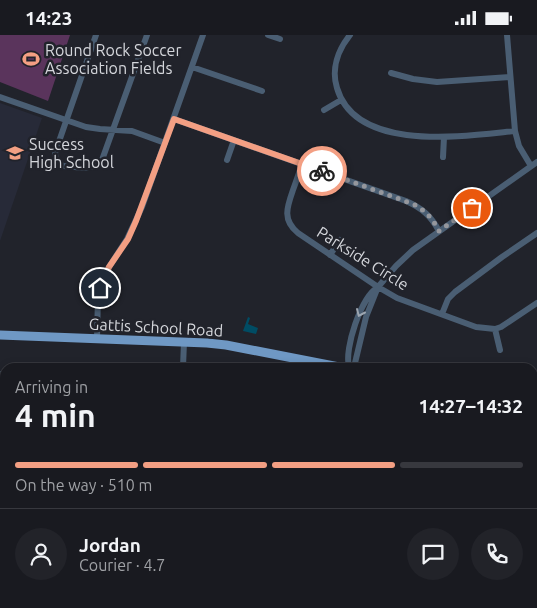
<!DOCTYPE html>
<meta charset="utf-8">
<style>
body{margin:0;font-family:Ubuntu,sans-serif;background:#222329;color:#f1f3f6;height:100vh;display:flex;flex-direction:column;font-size:19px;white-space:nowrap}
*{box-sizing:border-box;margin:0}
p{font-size:16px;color:#9fa1a5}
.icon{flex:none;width:28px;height:28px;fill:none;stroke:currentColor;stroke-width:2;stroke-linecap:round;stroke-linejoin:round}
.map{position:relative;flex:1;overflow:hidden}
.side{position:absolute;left:0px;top:328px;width:538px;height:246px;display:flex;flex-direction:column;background:#191a20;border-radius:15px 15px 0 0;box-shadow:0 2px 8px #0003,0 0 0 1px #37383e}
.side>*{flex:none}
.pin{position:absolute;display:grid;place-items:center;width:42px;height:42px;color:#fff;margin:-21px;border:2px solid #fff;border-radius:50%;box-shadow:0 1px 5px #0007}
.courier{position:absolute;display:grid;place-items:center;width:50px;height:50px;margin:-25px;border:4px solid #f39f83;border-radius:50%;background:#fff;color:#222;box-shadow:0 1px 6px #0007}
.head em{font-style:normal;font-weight:700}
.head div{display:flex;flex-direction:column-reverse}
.head{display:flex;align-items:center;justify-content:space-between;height:85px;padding:0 15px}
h1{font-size:32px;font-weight:700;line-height:38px}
.bar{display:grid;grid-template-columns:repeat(4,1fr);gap:8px 5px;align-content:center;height:60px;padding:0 15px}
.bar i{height:6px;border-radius:4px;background:#37383e}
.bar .active{background:#f39f83}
.bar p{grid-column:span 4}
.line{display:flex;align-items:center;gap:12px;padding:0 15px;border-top:1px solid #37383e}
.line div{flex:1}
.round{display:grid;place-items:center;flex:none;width:52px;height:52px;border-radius:26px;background:#222329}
.status{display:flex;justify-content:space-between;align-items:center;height:35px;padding:0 25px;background:#191a20;direction:ltr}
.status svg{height:14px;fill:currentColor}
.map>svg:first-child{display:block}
.built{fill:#272a38}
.green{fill:#5a345c}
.water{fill:#004c64}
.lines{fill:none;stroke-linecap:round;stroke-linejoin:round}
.stream{stroke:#004c64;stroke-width:1}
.minor{stroke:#4a5e73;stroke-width:6}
.major{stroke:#6f98c4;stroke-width:9}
.oneway{stroke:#9da6b1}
.done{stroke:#95979d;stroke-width:5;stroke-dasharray:0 9}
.route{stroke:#f39f83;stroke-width:6}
.labels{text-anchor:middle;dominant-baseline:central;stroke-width:5;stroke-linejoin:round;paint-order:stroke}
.poi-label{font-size:16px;fill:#d4d6db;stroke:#21232b;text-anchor:start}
.street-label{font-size:16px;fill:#d4d6db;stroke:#21232b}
</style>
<div class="status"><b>14:23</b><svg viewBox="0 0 49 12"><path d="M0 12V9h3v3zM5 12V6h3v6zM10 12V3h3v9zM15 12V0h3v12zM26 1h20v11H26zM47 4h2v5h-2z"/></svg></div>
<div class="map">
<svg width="537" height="573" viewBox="0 0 537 573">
<rect width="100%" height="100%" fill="#21232b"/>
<!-- built -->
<path class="built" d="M0 68 42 83 0 206Z"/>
<!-- green -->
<path class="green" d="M0 0H70L48 66 0 47Z"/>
<!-- water -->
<path class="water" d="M248 282 250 283 248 289 258 293 256 299 243 296Z"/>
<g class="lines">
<!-- stream -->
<path class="stream" d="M532 359 537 352
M532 420 537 404
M524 571V569
M127 573 130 569"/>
<!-- minor -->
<path class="minor" d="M96 0 55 118C55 124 58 129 64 131 76 132 94 136 102 125L147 0
M268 0 280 4
M350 0C338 15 331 34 337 53 356 118 465 101 515 96
M507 0 515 96 519 111 531 131
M192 32 262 56
M391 38 413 44 437 47 510 42
M0 62 86 92 100 94 132 96 165 108
M324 75 341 65
M174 84 406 166C422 173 431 181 439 196
M443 122 444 102
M227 125 234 105
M302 129C299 138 296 147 293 155 287 172 282 185 298 198L378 252 397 263 476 292 495 294 501 292 537 268
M330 220 340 205
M442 279 448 264 455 257 502 222 537 198
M495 294 500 315
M97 304 98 260 102 245 109 232 127 204 142 172 203 0
M183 332 184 307
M349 332C344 314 361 262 378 252L396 231 413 215 537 127
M351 332 355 328 366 282 378 252
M0 339H5
M0 397 5 398
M0 455H5
M532 504 534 460 537 450
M0 512H5
M184 569V573
M242 569V573
M0 570 36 571 47 573
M68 573 70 569
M299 573V569
M395 573V569
M445 573 446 569
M497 573V569
M532 573V569"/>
<!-- major -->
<path class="major" d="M0 300 207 308 226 310 339 332
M532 394 537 395
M332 569V573
M340 569V573"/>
</g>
<!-- one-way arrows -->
<defs><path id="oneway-chevron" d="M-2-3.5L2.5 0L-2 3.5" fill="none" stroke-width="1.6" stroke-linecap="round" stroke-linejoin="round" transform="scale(1.25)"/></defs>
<use class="oneway" href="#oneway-chevron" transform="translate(360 278) rotate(114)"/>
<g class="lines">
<!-- done -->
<path class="done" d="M322 136 413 169C425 175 433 184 439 196L472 173"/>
<!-- route -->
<path class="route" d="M100 253 109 232 128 204 136 186 174 84 322 136"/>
</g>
<!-- icons -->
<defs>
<g id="stadium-bare" transform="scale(1.35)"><path d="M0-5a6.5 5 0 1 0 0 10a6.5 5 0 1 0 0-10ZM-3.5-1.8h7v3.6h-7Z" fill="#f39f83" stroke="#21232b" stroke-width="2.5" paint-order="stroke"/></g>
<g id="school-bare" transform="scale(1.35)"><path d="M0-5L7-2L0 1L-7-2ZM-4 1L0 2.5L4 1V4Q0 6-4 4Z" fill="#f39f83" stroke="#21232b" stroke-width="2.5" paint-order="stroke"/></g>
</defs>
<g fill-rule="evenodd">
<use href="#stadium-bare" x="31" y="24"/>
<use href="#school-bare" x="15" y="118"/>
</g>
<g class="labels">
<!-- poi labels -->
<g class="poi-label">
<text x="45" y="15">Round Rock Soccer<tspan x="45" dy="18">Association Fields</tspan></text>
<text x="29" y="109">Success<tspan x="29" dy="18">High School</tspan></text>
</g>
<!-- street labels -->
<g class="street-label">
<text transform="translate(363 223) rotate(32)">Parkside Circle</text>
<text transform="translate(156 292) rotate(3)">Gattis School Road</text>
</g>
</g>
</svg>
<div class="pin" style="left:472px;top:173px;background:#ea580c"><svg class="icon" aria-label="bag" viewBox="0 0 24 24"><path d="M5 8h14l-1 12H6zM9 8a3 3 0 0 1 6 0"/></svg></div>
<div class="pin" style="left:100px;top:253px;background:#1f2937"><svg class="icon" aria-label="home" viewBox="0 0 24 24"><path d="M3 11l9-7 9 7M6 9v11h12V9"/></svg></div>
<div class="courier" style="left:322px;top:136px"><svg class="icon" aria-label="bike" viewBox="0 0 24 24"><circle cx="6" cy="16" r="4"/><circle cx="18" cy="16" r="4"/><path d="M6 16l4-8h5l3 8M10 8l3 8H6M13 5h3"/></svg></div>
<section class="side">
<div class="head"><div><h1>4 min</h1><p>Arriving in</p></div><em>14:27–14:32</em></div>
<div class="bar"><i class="active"></i><i class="active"></i><i class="active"></i><i></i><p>On the way · 510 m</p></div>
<div class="line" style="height:90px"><a class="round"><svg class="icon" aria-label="person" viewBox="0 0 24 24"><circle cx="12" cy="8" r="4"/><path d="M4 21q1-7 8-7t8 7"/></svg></a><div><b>Jordan</b><p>Courier · 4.7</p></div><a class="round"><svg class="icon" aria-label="chat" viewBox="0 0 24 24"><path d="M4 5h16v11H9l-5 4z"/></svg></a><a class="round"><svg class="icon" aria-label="phone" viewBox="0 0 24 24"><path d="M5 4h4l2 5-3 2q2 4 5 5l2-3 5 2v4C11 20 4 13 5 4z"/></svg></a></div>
</section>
</div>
